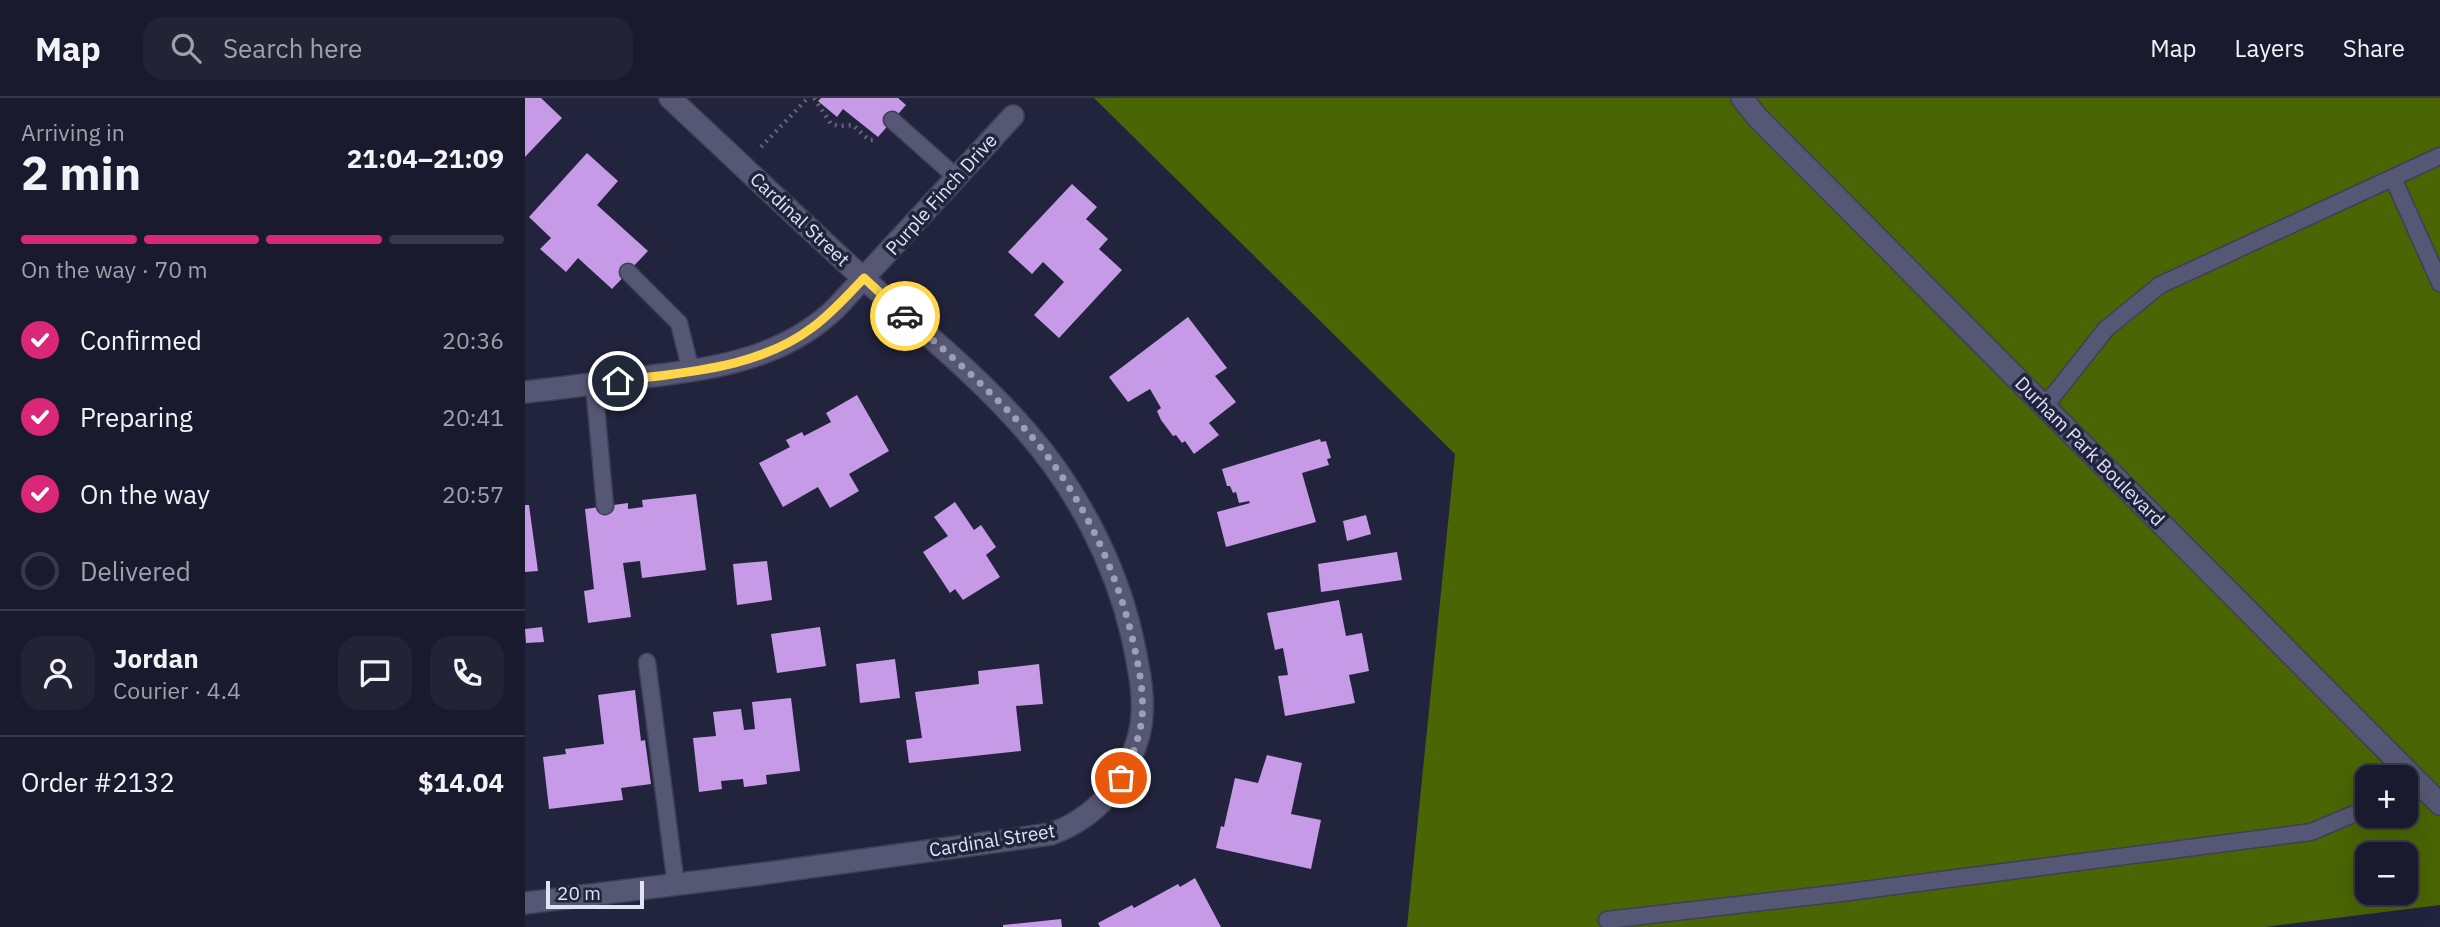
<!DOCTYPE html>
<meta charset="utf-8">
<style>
body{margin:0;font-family:"IBM Plex Sans",sans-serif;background:#232336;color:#f1f3f6;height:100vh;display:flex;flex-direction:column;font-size:26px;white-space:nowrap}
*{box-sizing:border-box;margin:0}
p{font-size:23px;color:#9fa1aa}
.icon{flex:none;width:38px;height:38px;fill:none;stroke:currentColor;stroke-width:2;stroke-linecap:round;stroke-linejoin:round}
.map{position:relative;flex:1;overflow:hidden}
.drawer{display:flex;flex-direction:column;background:#1a1a2e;width:525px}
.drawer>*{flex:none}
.tools{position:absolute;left:1830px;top:667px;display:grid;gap:14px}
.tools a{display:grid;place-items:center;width:63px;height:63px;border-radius:14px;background:#1a1a2e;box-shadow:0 7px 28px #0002,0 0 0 2px #38384a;font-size:35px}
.scale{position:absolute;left:21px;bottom:18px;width:98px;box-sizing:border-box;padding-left:7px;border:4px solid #e1e2f4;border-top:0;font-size:19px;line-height:24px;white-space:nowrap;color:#e1e2f4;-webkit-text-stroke:5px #22233d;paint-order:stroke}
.pin{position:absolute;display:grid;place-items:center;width:60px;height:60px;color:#fff;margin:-30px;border:4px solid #fff;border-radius:50%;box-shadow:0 2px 7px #0007}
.courier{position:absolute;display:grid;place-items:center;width:70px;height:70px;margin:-35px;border:5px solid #ffd54a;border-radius:50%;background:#fff;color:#222;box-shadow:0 2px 9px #0007}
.overview em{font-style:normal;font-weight:700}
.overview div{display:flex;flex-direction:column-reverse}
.overview{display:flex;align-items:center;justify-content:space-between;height:119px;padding:0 21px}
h1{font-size:46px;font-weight:700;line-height:52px}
.bar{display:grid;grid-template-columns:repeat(4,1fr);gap:10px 7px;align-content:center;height:84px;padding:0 21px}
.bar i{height:9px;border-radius:5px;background:#38384a}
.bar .current{background:#db2777}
.bar p{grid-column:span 4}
.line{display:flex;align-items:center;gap:18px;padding:0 21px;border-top:2px solid #38384a}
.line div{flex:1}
.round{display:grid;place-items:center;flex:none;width:74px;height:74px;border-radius:21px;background:#232336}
ol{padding:0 21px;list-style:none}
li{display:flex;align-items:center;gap:21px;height:77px}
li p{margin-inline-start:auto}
li .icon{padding:7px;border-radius:50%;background:#db2777;color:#fff;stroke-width:4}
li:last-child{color:#9fa1aa}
li i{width:38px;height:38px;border:4px solid #38384a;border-radius:50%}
header{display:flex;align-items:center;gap:42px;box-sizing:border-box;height:98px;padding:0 35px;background:#1a1a2e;border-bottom:2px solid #38384a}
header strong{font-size:33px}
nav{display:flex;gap:38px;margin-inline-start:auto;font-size:24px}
.search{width:490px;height:63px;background:#232336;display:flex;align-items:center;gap:18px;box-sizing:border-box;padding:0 24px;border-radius:21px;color:#9fa1aa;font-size:26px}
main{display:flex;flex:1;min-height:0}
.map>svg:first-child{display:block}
.forest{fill:#496504;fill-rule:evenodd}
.building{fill:#c69ae7}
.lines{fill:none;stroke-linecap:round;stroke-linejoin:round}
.lane-casing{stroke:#3f3f55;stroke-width:19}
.street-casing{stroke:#3f3f55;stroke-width:24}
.path{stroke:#64657c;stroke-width:4.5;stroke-dasharray:2 5;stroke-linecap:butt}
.lane{stroke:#555774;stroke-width:16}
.street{stroke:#555774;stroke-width:21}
.done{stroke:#9e9fb4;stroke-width:7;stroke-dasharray:0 12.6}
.route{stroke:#ffd54a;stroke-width:9}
.labels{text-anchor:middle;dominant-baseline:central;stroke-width:7;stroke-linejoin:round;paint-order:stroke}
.street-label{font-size:19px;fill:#e1e2f4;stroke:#22233d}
</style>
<header>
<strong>Map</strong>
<div class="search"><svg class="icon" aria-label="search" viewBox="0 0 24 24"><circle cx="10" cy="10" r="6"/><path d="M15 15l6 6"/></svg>Search here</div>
<nav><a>Map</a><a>Layers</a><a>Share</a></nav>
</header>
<main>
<section class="drawer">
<div class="overview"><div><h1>2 min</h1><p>Arriving in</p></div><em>21:04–21:09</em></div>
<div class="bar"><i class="current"></i><i class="current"></i><i class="current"></i><i></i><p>On the way · 70 m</p></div>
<ol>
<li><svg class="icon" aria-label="check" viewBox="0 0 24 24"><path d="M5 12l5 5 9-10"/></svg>Confirmed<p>20:36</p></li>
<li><svg class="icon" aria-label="check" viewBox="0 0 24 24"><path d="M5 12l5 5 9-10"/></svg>Preparing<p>20:41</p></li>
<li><svg class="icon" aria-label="check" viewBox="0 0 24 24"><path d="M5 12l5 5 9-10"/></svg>On the way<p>20:57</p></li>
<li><i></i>Delivered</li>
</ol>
<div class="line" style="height:126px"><a class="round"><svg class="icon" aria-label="person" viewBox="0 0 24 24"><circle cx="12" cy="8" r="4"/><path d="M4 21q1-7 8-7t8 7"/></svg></a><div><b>Jordan</b><p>Courier · 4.4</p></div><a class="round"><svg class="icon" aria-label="chat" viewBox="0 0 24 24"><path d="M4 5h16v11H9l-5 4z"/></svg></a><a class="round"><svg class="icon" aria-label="phone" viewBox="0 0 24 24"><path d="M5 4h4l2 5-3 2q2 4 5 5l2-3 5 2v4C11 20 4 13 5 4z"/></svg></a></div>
<div class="line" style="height:91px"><div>Order #2132</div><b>$14.04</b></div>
</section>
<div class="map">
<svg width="1915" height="829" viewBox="0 0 1915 829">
<rect width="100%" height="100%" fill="#22233d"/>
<!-- forest -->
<path class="forest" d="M569 0H1915V807L1740 829H882L930 356ZM1843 679H1881V718H1843ZM1843 756H1881V794H1843Z"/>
<!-- building -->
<path class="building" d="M0 0H16L37 20 0 59Z
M296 0H373L381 7 353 39 318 11 312 19 293 3Z
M62 55 93 83 72 107 123 153 87 191 53 160 41 174 15 151 26 140 4 119Z
M547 86 572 109 561 121 583 141 574 151 597 172 534 240 509 217 539 184 518 164 507 176 483 154Z
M663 219 702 270 690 278 711 304 684 325 694 337 669 356 660 343 657 345 651 337 648 338 636 322 632 313 636 310 625 291 603 304 584 279Z
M332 297 364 353 324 376 334 393 305 410 293 389 258 409 234 365 265 349 261 342 277 334 279 338 306 324 301 315Z
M795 341 796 344 801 343 806 360 802 361 804 367 777 375 791 424 701 449 692 414 725 405 724 403 714 405 711 394 708 395 705 388H702L697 371Z
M171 396 181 472 117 480 115 463 98 465 106 519 63 525 59 493 69 491 60 411 103 405V411L118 409 117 402Z
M430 404 449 432 456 427 471 449 461 457 475 479 438 502 430 491 425 495 398 454 423 438 409 419Z
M0 407H4L13 473 0 474Z
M841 417 846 436 822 443 818 423Z
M872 454 877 482 796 494 793 466Z
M242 463 247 502 212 507 208 466Z
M814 502 821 538 837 535 844 573 824 577 830 605 760 618 753 578 763 577 758 550 750 552 742 515Z
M17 529 19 544 1 545 0 531Z
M295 529 301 568 252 575 246 536Z
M370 561 375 600 335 605 331 566Z
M514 566 518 606 491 608 496 653 384 665 381 642 397 640 390 594 454 586 453 573Z
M110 592 116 643 120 642 126 686 96 690 98 702 24 711 18 659 41 656 40 651 79 646 73 597Z
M266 600 275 673 241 677 242 686 219 689 218 681 196 683 197 691 174 694 168 640 191 638 188 614 216 611 219 632 230 631 227 604Z
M742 657 777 665 766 716 796 722 786 771 691 750 696 728 699 729 710 680 733 685Z
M670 780 696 829H575L573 825 607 807 609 810 653 786 655 789Z
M536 821 537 829H478V827Z"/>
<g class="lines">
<!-- lane casing -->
<g class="lane-casing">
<path id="lane" d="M367 22 431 79
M1868 80 1915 185
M103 174 154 225 166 273
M69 286 80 408
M1520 308 1581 231 1635 187 1915 58
M122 564 151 787
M1082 822 1316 795 1786 734 1843 710"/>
</g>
<!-- street casing -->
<g class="street-casing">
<path id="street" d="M1217 0 1232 19 1915 706
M0 294C37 290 75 285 112 280 184 271 256 263 311 210L488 18
M0 805 235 776 526 736C572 719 601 684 614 637 622 604 614 571 607 538 590 464 551 390 501 333 449 273 385 223 327 170 266 114 206 57 145 0"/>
</g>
<!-- path -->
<path class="path" d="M289 0 306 26 314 28 328 27 344 42H351
M236 49 283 0"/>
<!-- lane -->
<use href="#lane" class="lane"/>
<!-- street -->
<use href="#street" class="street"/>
</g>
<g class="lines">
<!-- done -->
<path class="done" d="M380 218C422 254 463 290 500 331 555 392 593 472 610 552 615 575 619 597 617 620 614 642 606 662 596 680"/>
<!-- route -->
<path class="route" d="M93 283C159 274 233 271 288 229 307 215 323 197 339 180L380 218"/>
</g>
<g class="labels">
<!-- street labels -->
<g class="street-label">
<text transform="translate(416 96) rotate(-48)">Purple Finch Drive</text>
<text transform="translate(275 121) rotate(43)">Cardinal Street</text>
<text transform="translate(1565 353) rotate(45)">Durham Park Boulevard</text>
<text transform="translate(467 742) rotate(-9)">Cardinal Street</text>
</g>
</g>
</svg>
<div class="tools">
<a>+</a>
<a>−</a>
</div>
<div class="scale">20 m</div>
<div class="pin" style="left:596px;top:680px;background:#ea580c"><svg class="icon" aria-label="bag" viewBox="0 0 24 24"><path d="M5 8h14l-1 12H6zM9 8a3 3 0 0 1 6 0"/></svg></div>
<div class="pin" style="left:93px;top:283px;background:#1f2937"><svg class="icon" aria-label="home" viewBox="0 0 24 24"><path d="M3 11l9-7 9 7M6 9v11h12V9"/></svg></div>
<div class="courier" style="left:380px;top:218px"><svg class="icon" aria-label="car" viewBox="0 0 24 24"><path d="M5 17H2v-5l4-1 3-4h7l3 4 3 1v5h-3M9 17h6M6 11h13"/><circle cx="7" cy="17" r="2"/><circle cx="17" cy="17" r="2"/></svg></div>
</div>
</main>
